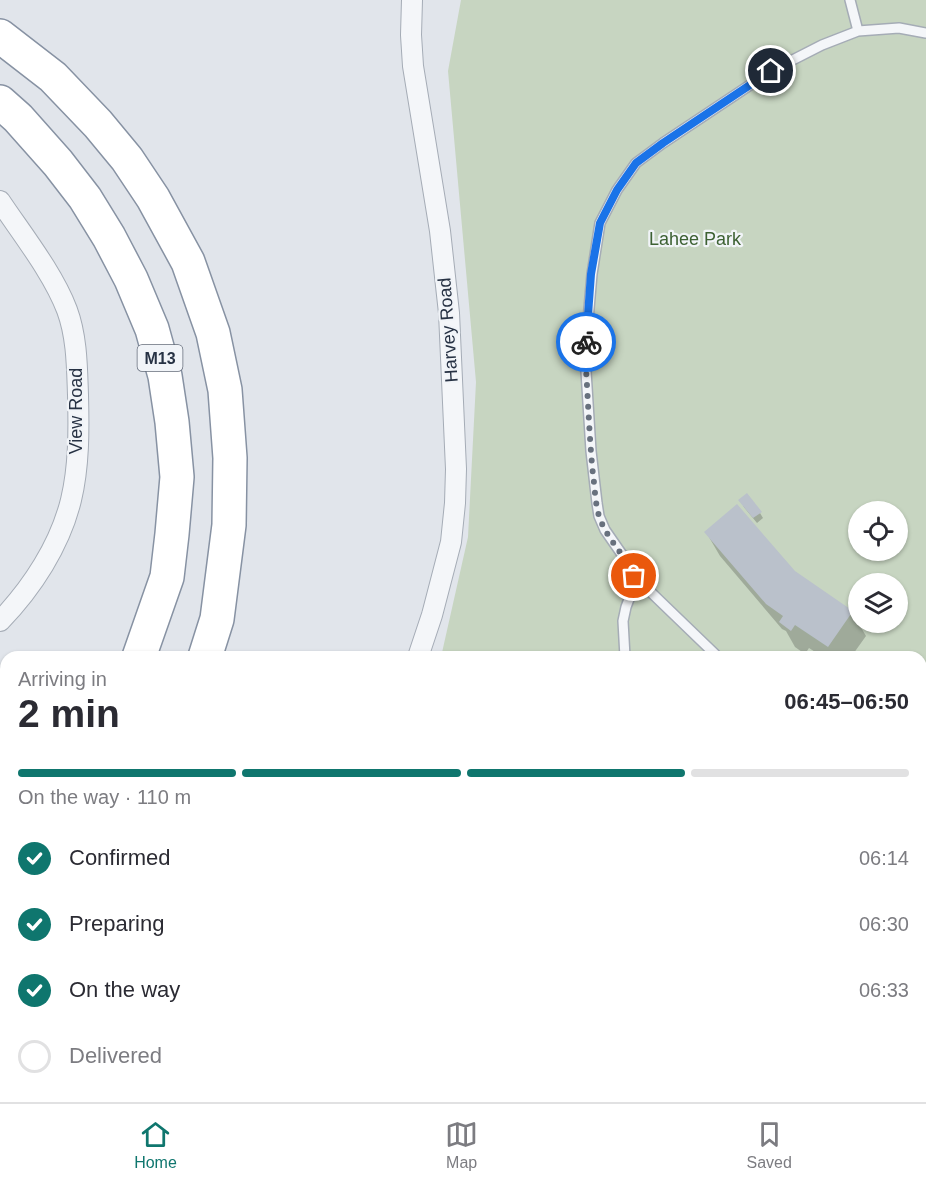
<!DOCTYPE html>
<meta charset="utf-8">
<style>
body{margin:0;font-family:Helvetica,sans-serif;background:#f2f2f3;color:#2b2b33;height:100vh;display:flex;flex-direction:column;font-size:22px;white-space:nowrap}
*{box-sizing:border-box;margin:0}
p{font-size:20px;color:#7c7c81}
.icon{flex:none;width:33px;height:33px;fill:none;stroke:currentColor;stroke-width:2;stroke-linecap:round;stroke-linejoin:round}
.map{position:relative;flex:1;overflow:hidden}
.side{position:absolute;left:0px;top:651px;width:927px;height:452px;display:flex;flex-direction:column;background:#fff;border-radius:18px 18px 0 0;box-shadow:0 2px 4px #0004}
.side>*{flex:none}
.tools{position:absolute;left:848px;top:501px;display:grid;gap:12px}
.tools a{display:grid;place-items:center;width:60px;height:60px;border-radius:50%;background:#fff;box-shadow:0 2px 4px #0004;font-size:30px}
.pin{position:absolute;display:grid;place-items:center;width:51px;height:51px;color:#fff;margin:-26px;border:3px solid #fff;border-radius:50%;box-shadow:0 2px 6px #0007}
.courier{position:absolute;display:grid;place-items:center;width:60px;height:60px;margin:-30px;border:4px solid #1a73e8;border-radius:50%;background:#fff;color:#222;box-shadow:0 2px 8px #0007}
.head em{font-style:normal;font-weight:800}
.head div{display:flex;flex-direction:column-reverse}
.head{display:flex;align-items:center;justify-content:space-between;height:102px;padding:0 18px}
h1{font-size:39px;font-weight:800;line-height:45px}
.bar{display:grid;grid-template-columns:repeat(4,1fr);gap:9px 6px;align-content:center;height:72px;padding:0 18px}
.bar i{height:8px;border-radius:4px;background:#e1e1e2}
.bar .current{background:#0f766e}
.bar p{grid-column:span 4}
ol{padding:0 18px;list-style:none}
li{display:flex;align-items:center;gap:18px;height:66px}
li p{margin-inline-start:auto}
li .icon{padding:6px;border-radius:50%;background:#0f766e;color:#fff;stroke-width:4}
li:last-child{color:#7c7c81}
li i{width:33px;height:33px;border:3px solid #e1e1e2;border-radius:50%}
.tabs{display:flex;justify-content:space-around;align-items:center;height:84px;border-top:2px solid #e1e1e2;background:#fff;font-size:16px;color:#7c7c81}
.tabs a{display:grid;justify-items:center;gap:3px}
.tabs .current{color:#0f766e}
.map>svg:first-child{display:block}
.green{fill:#c7d5c1;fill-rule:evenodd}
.shadow{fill:#0003}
.building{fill:#bac1cb}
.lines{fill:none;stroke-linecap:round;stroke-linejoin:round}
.lane-casing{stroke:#a5acb6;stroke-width:12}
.street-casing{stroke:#a5acb6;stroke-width:22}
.highway-casing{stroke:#8792a3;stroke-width:36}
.lane{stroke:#f4f6f9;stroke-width:9}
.street{stroke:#f4f6f9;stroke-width:20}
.highway{stroke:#fff;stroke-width:33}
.done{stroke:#68717e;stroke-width:6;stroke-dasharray:0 10.8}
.route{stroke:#1a73e8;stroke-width:8}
.labels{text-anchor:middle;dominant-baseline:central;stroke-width:4.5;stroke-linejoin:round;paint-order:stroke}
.shield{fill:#f1f4f8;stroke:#646c7a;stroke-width:1.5}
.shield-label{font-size:16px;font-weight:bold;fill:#273244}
.park-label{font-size:18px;fill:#3d6133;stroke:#f1f4f8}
.street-label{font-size:18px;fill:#273244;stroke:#f1f4f8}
</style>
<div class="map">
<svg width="926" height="1102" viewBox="0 0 926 1102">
<rect width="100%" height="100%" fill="#e1e5eb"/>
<!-- green -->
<path class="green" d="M461 0H926V726L921 728V657H441L468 537 476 382 448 71ZM858 512H897V550H858ZM858 584H897V622H858Z
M921 928 926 949V991L921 992Z"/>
<!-- shadow -->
<path class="shadow" d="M743 506 760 513 763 518 757 523Z
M706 532 794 572 852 612 866 636 851 657H823L809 648 805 654 795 647 786 631 782 629 720 556Z
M926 741V883L921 862V753L925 760Z"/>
<!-- building -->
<path class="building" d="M747 493 762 512 753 518 738 500Z
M737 504 795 571 853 611 828 647 795 625 791 631 779 622 783 616 766 604 704 532Z
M926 739V764L925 765 921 747V741Z
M922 768 926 786 925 885 921 868Z
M926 1061V1102H844L843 1096H921V1063Z
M425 1096H451L452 1102H407Z
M791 1096H810L811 1102H771Z"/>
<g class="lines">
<!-- lane casing -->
<g class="lane-casing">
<path id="lane" d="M850 0 858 31
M634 576 718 657
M625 657 623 621 626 607 634 586V576L630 566 605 530 599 516 597 503 591 451 585 355 592 274 600 223 617 190 636 163 663 143 771 71 822 45 858 31 899 28 926 33
M544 1096 548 1102
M623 1102 634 1096"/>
</g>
<!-- street casing -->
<g class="street-casing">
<path id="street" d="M412 0 411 35 413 66 440 231 449 313 456 469 455 503 451 542 432 615 418 657
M0 201C22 234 53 273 67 310 77 337 77 367 78 395 79 430 79 467 71 500 60 545 32 588 0 621
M921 1015 926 1014
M638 1096 639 1102
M670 1096 672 1102
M822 1096 824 1102
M120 1102 123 1096"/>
</g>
<!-- highway casing -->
<g class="highway-casing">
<path id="highway" d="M0 36 53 77 98 124 127 159 153 198 188 262 213 333 225 390 230 458 229 525 217 619 205 657
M0 102 18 118 58 163 85 198 109 237 131 279 152 329 165 376 172 422 177 477 172 534 167 577 139 657
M0 911 6 899
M0 1018 6 1007
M0 1053 6 1037"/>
</g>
<!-- lane -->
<use href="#lane" class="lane"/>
<!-- street -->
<use href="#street" class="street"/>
<!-- highway -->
<use href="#highway" class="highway"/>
</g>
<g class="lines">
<!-- done -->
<path class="done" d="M586 342 585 355C588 395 589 435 593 475 595 488 595 503 599 516 606 538 625 555 634 576"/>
<!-- route -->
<path class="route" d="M586 342 591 274 600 223 617 190 636 163 663 143 771 71"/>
</g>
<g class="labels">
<!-- shield labels -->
<rect class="shield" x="137.5" y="345" width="45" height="26" rx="4.5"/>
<g class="shield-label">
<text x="160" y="358">M13</text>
</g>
<!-- park labels -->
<g class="park-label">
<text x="695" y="239">Lahee Park</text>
</g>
<!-- street labels -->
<g class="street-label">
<text transform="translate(448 330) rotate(-94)">Harvey Road</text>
<text transform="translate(76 411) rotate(-90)">View Road</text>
</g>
</g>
</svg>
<div class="tools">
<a><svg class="icon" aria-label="locate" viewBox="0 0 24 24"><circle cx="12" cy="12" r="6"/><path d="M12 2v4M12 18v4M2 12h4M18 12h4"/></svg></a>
<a><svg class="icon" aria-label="layers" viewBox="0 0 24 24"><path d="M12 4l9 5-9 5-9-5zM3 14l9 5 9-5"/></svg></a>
</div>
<div class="pin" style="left:634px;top:576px;background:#ea580c"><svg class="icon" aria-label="bag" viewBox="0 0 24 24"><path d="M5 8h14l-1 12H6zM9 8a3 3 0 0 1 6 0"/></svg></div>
<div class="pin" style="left:771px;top:71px;background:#1f2937"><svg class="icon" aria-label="home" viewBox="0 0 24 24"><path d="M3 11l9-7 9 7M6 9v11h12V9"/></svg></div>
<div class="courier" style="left:586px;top:342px"><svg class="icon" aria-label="bike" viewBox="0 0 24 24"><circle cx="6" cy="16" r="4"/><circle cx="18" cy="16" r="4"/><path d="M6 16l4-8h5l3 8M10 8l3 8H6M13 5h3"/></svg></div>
<section class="side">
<div class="head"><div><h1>2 min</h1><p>Arriving in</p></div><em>06:45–06:50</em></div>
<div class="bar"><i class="current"></i><i class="current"></i><i class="current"></i><i></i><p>On the way · 110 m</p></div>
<ol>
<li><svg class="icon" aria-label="check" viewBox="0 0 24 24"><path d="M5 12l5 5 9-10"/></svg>Confirmed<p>06:14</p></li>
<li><svg class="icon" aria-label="check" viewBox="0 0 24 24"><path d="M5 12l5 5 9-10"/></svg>Preparing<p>06:30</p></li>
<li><svg class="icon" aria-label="check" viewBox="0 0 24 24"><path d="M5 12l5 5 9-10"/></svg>On the way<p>06:33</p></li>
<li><i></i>Delivered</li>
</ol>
</section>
</div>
<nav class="tabs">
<a class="current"><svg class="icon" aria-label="home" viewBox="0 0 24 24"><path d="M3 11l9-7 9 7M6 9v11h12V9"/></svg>Home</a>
<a><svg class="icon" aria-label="map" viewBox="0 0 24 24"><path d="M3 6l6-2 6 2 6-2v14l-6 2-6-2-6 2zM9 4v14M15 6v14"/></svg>Map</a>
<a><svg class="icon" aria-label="saved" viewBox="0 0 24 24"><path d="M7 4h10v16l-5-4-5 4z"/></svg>Saved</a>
</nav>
